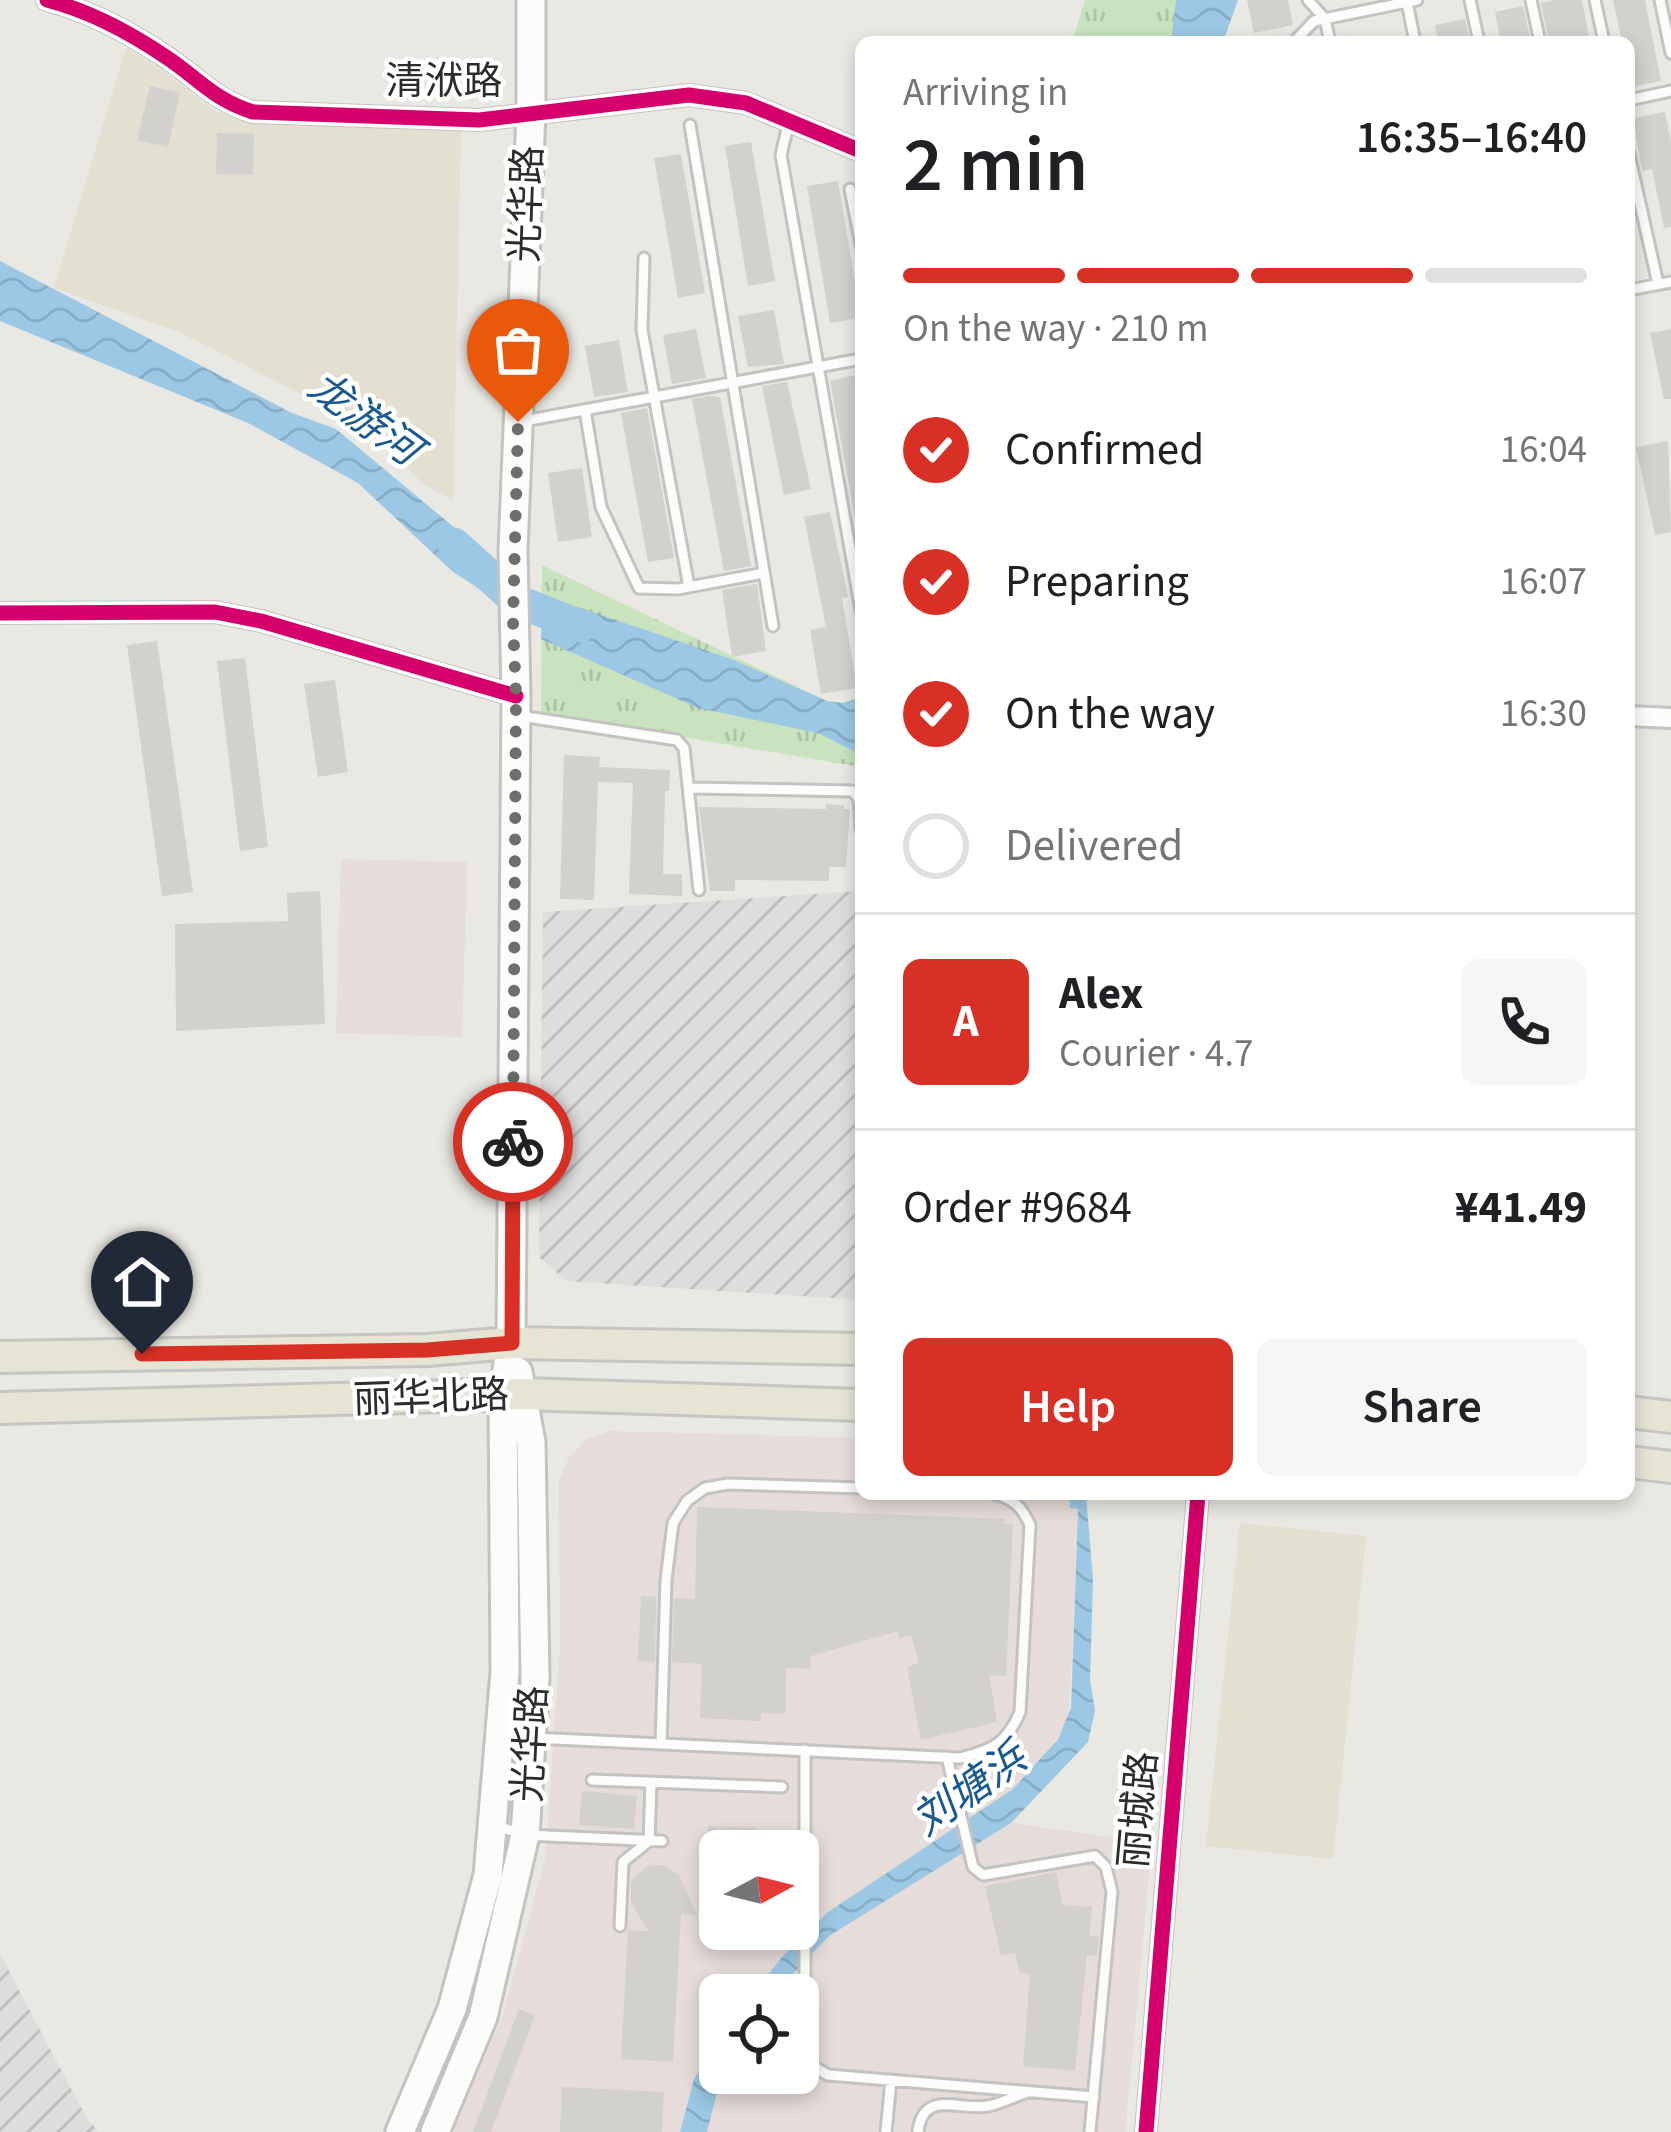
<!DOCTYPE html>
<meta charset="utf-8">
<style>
body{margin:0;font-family:"Source Sans 3","Noto Sans SC",sans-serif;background:#f6f6f6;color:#202124;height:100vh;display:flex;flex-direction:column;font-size:45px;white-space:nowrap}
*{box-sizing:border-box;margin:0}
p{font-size:39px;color:#757577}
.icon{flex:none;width:66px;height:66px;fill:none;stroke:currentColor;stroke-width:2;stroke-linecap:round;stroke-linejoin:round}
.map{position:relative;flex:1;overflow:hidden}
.side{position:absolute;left:855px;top:36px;width:780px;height:1464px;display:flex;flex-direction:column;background:#fff;border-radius:18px;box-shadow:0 6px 18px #0003}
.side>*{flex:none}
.needle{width:78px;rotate:83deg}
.fabs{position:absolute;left:699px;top:1830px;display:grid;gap:24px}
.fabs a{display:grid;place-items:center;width:120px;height:120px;border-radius:18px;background:#fff;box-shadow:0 6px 18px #0003;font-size:60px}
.pin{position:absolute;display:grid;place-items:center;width:102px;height:102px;color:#fff;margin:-123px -51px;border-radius:50% 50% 50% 0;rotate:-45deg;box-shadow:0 0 12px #0007}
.pin .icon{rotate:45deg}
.courier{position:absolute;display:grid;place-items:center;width:120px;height:120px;margin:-60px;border:9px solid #d93025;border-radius:50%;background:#fff;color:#222;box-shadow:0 3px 15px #0007}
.summary em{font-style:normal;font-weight:600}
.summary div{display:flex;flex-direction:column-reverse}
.summary{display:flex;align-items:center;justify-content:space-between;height:204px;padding:0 48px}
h1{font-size:78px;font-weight:600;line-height:90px}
.bar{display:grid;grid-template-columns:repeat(4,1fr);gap:18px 12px;align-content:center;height:144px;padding:0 48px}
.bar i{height:15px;border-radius:9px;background:#e0e0e0}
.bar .active{background:#d93025}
.bar p{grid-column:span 4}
.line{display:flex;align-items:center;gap:30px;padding:0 48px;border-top:3px solid #e0e0e0}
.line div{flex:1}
.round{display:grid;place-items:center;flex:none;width:126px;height:126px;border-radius:18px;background:#f6f6f6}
ol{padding:0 48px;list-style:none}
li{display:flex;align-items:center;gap:36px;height:132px}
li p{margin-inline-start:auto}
li .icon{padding:12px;border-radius:50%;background:#d93025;color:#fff;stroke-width:4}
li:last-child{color:#757577}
li i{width:66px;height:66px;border:6px solid #e0e0e0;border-radius:50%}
.button{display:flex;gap:24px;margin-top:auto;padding:24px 48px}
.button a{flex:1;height:138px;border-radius:18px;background:#d93025;color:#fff;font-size:48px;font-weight:600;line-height:138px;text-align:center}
.button a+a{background:#f6f6f6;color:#202124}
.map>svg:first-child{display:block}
.industrial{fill:url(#industrial-furrows)}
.education{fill:#e3e0d1}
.medical{fill:#e6dcd9;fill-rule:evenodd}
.grass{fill:url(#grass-tufts)}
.water{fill:url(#water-waves)}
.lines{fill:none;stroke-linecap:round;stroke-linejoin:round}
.river{stroke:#9cc8e5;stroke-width:33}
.building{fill:#d2d1cd}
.service-casing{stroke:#c4c3c2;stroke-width:15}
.minor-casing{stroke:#c4c3c2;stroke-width:24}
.secondary-casing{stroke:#c4c3c2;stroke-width:33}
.primary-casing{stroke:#c5c5c2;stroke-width:36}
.service{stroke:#fcfcfb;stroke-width:9}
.minor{stroke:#fcfcfb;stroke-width:18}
.secondary{stroke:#fcfcfb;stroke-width:27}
.primary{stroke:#e6e4d5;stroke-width:30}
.cycleway-casing{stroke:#fff;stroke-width:22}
.cycleway{stroke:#d6006c;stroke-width:15}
.done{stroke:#6e6e6c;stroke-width:12;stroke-dasharray:0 21.6}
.route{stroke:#d93025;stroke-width:15}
.labels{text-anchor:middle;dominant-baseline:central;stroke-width:9;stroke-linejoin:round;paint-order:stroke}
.street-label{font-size:39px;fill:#2c2c2c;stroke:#fff}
.water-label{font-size:42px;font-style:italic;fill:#185994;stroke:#fff}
</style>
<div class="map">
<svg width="1671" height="2132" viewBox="0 0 1671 2132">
<defs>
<pattern id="industrial-furrows" width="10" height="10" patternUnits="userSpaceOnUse" patternTransform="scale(3)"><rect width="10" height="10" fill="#dedcdd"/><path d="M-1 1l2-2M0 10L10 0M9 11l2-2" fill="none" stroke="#bfbdbe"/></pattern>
<pattern id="grass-tufts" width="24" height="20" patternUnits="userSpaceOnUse" patternTransform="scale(3)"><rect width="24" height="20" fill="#c8e3be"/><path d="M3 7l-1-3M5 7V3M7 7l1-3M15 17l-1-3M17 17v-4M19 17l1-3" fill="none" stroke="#acc3a3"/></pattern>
<pattern id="water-waves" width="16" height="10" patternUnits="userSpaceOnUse" patternTransform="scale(3)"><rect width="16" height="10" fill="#9cc8e5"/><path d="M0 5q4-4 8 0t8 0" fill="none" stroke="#87acc5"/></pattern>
</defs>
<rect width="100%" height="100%" fill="#e9e8e2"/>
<!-- industrial -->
<path class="industrial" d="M861 891V1300L566 1281 539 1257 543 912Z
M0 1954 87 2119 99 2132H0Z"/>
<!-- education -->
<path class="education" d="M126 48 165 72 215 111 254 123 461 131 453 501 422 483 368 428 177 331 54 288Z
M1240 1523 1366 1536 1333 1859 1206 1846Z"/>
<!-- medical -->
<path class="medical" d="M341 859 467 862 462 1037 336 1033Z
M611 1431 861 1438V1494H1069L1070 1508 1078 1509 1069 1719 1041 1762 1013 1789 1011 1823 1152 1843 1125 2132H707L718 2089 727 2073H798V1995H773L790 1974 789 1950 752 1995H720V2040L694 2079 680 2132H452L502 2018 545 1860 560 1648 559 1481 569 1457 586 1439ZM720 1851H798V1929H720Z"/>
<!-- grass -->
<path class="grass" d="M1085 0H1203L1186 42H1072Z
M542 565 827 701 843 703 861 697V767L541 713Z"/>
<!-- water -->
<path class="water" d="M1176 0H1238L1223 42H1171Z
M0 261 292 413 336 429 486 554 489 595 453 572 358 483 248 423 0 321Z
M542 595 734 660 827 701 843 703 861 697V755L818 733 698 708 541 639Z
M1069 1494H1086L1093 1580 1090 1680 1095 1711 1088 1742 1011 1823 829 1936 773 1995H752L782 1957 828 1912 1013 1789 1058 1739 1071 1708 1078 1509 1070 1508Z
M720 2040V2073H727L718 2089 707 2132H680L694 2079Z"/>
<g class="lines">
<!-- river -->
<path class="river" d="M454 544 517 601 580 626"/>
</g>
<!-- building -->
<path class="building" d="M1247 0H1288L1293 25 1254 33Z
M1556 0H1582L1590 42H1549L1541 3Z
M1613 0H1645L1661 81 1631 87 1629 42H1622Z
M1523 6 1531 42H1501L1495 12Z
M1465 19 1470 42H1438L1435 25Z
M150 86 180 93 168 147 137 140Z
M1665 112 1671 142V227L1664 228 1652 169 1642 171 1633 118Z
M217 133 254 134 253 175 216 174Z
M751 142 775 281 748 286 725 146Z
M681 154 705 293 678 298 654 158Z
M838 181 861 318 830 323 807 186Z
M774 310 784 364 748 367 738 316Z
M696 329 706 378 672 384 663 335Z
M1671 329V399H1664L1650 333Z
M619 340 628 392 594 397 585 346Z
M856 375 861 400V518L855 519 830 381Z
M787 382 811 489 784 495 762 386Z
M709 396 720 397 751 566 724 571 692 399Z
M647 408 674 558 648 562 621 413Z
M1668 441 1671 532 1655 535 1636 447Z
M582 468 592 537 558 542 548 473Z
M830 512 848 597 842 598 857 688 821 694 810 630 826 627 804 517Z
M757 584 766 651 732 657 722 590Z
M157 641 193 892 162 896 127 645Z
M245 658 268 847 240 851 217 661Z
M335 680 348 772 318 777 304 684Z
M564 755 600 757 599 767 670 770 669 791H665L663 874H682V896L629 894 633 783 598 782 594 900 560 899Z
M826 804 844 805V809H850L846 867H829V881L735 880V891H710L699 807 826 809Z
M320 891 325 1024 176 1031 175 924 288 921 287 893Z
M697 1507 1005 1519 1004 1524H1013L1006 1676 989 1675 997 1722 921 1740 907 1667 919 1663 911 1635 899 1638 898 1631 811 1656 810 1669 786 1668 785 1714 761 1713V1721L700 1718 702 1664 672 1662 674 1598 695 1599Z
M641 1596 656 1597 655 1662 638 1661Z
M582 1791 637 1796 634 1829 579 1825Z
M708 1826 758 1828 757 1851H708Z
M707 1864H720V1916L706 1915Z
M664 1865 679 1875 697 1915 681 1914 673 2062 621 2059 628 1930 648 1931 631 1902V1881L647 1866Z
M1056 1872 1063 1905 1092 1907 1089 1936 1099 1937 1097 1956 1087 1955 1075 2071 1023 2066 1030 1974 1020 1973 1015 1953 1001 1956 985 1886Z
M519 2009 535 2015 491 2132H473Z
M562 2087 664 2092 662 2132H560Z"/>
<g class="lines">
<!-- service casing -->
<g class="service-casing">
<path id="service" d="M1308 0 1325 19 1330 42
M1470 0 1479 42
M1531 0 1540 42
M1595 0 1604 42
M1660 0 1671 53
M1407 2 1415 42
M1294 42 1314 21 1417 0
M1629 100 1671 91
M789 121 781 155 861 611
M690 125 773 626
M1629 154 1658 284
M850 189 861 245
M644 258 642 330 689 587
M1629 290 1671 282
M585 410 601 507 639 588 678 589 764 573
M524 421 861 359
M520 716 677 740 684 748 699 890
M689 788 853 791 859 799 861 830
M533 1738 960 1758C993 1750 1007 1743 1020 1712L1030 1525C1022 1507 1014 1499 994 1494
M661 1744 666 1580 673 1523 687 1501 705 1488 728 1484 861 1488
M805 1750V2044L811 2065 828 2075 1094 2097
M947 1757 973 1867 983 1875 1095 1856 1106 1867 1112 1892 1090 2132
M592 1780 782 1787
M497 1826 525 1835 662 1841
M620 1926 623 1862 649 1841 651 1783
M918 2131C924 2089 959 2111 988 2106 1000 2104 1013 2097 1025 2093
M886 2132 891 2080"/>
</g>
<!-- minor casing -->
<g class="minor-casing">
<path id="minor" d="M47 0C90 11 129 32 166 57 198 78 214 100 253 112L479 120 689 95 746 103 861 151
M0 613 215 612 261 621 516 696
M1629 716 1671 718
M1146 2132 1198 1494"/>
</g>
<!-- secondary casing -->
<g class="secondary-casing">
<path id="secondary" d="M400 2132 452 2009 488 1875 505 1671 503 1397 511 1343 516 696 513 550 531 113V0
M435 2132 483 2017 525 1835 535 1679 531 1442 518 1372"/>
</g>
<!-- primary casing -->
<g class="primary-casing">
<path id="primary" d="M0 1357 427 1350 511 1343 861 1349
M0 1408 522 1394 861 1405
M1629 1412 1671 1417
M1629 1462 1671 1467"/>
</g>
<!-- service -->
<use href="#service" class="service"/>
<!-- minor -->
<use href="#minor" class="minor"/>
<!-- secondary -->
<use href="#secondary" class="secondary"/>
<!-- primary -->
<use href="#primary" class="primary"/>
<!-- cycleway casing -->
<g class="cycleway-casing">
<path id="cycleway" d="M47 0C90 11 129 32 166 57 198 78 214 100 253 112L479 120 689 95 746 103 861 151
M0 613 215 612 261 621 516 696
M1146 2132 1198 1494"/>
</g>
<!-- cycleway -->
<use href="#cycleway" class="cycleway"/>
</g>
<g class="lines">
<!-- done -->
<path class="done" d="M513 1142 516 696 513 621 518 422"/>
<!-- route -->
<path class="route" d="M142 1354 427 1350 512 1343 513 1142"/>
</g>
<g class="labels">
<!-- street labels -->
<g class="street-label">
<text x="444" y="82">清洑路</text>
<text transform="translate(527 204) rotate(-88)">光华路</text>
<text transform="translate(431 1398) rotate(-2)">丽华北路</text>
<text transform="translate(531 1744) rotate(-87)">光华路</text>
<text transform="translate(1139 1810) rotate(-85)">丽城路</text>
</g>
<!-- water labels -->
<g class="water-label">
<text transform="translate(364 419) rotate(36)">龙游河</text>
<text transform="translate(970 1790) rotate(-35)">刘塘浜</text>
</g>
</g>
</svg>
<div class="fabs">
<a><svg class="needle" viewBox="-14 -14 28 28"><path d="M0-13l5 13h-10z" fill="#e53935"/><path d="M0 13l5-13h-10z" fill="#757577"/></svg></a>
<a><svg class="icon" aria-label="locate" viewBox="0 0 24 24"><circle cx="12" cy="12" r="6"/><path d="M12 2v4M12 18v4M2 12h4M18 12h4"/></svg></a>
</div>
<div class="pin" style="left:518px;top:422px;background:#ea580c"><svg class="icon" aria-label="bag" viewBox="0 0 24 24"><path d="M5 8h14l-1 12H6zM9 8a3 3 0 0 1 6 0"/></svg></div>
<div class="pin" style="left:142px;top:1354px;background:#1f2937"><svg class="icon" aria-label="home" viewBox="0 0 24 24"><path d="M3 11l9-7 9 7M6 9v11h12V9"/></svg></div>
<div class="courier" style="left:513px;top:1142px"><svg class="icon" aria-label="bike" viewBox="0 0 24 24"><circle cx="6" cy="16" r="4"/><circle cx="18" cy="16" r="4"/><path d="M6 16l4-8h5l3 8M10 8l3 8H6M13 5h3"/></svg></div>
<section class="side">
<div class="summary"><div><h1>2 min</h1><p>Arriving in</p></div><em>16:35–16:40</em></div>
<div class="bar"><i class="active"></i><i class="active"></i><i class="active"></i><i></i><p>On the way · 210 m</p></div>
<ol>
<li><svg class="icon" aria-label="check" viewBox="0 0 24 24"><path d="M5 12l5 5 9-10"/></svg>Confirmed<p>16:04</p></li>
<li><svg class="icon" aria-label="check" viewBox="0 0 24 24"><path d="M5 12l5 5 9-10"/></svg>Preparing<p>16:07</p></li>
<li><svg class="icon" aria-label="check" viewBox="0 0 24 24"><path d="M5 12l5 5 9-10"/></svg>On the way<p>16:30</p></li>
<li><i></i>Delivered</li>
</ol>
<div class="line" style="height:216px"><b class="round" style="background:#d93025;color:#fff">A</b><div><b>Alex</b><p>Courier · 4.7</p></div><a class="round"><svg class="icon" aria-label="phone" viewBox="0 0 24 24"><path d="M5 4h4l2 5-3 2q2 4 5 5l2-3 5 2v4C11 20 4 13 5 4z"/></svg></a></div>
<div class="line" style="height:156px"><div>Order #9684</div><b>¥41.49</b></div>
<div class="button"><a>Help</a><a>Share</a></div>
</section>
</div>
